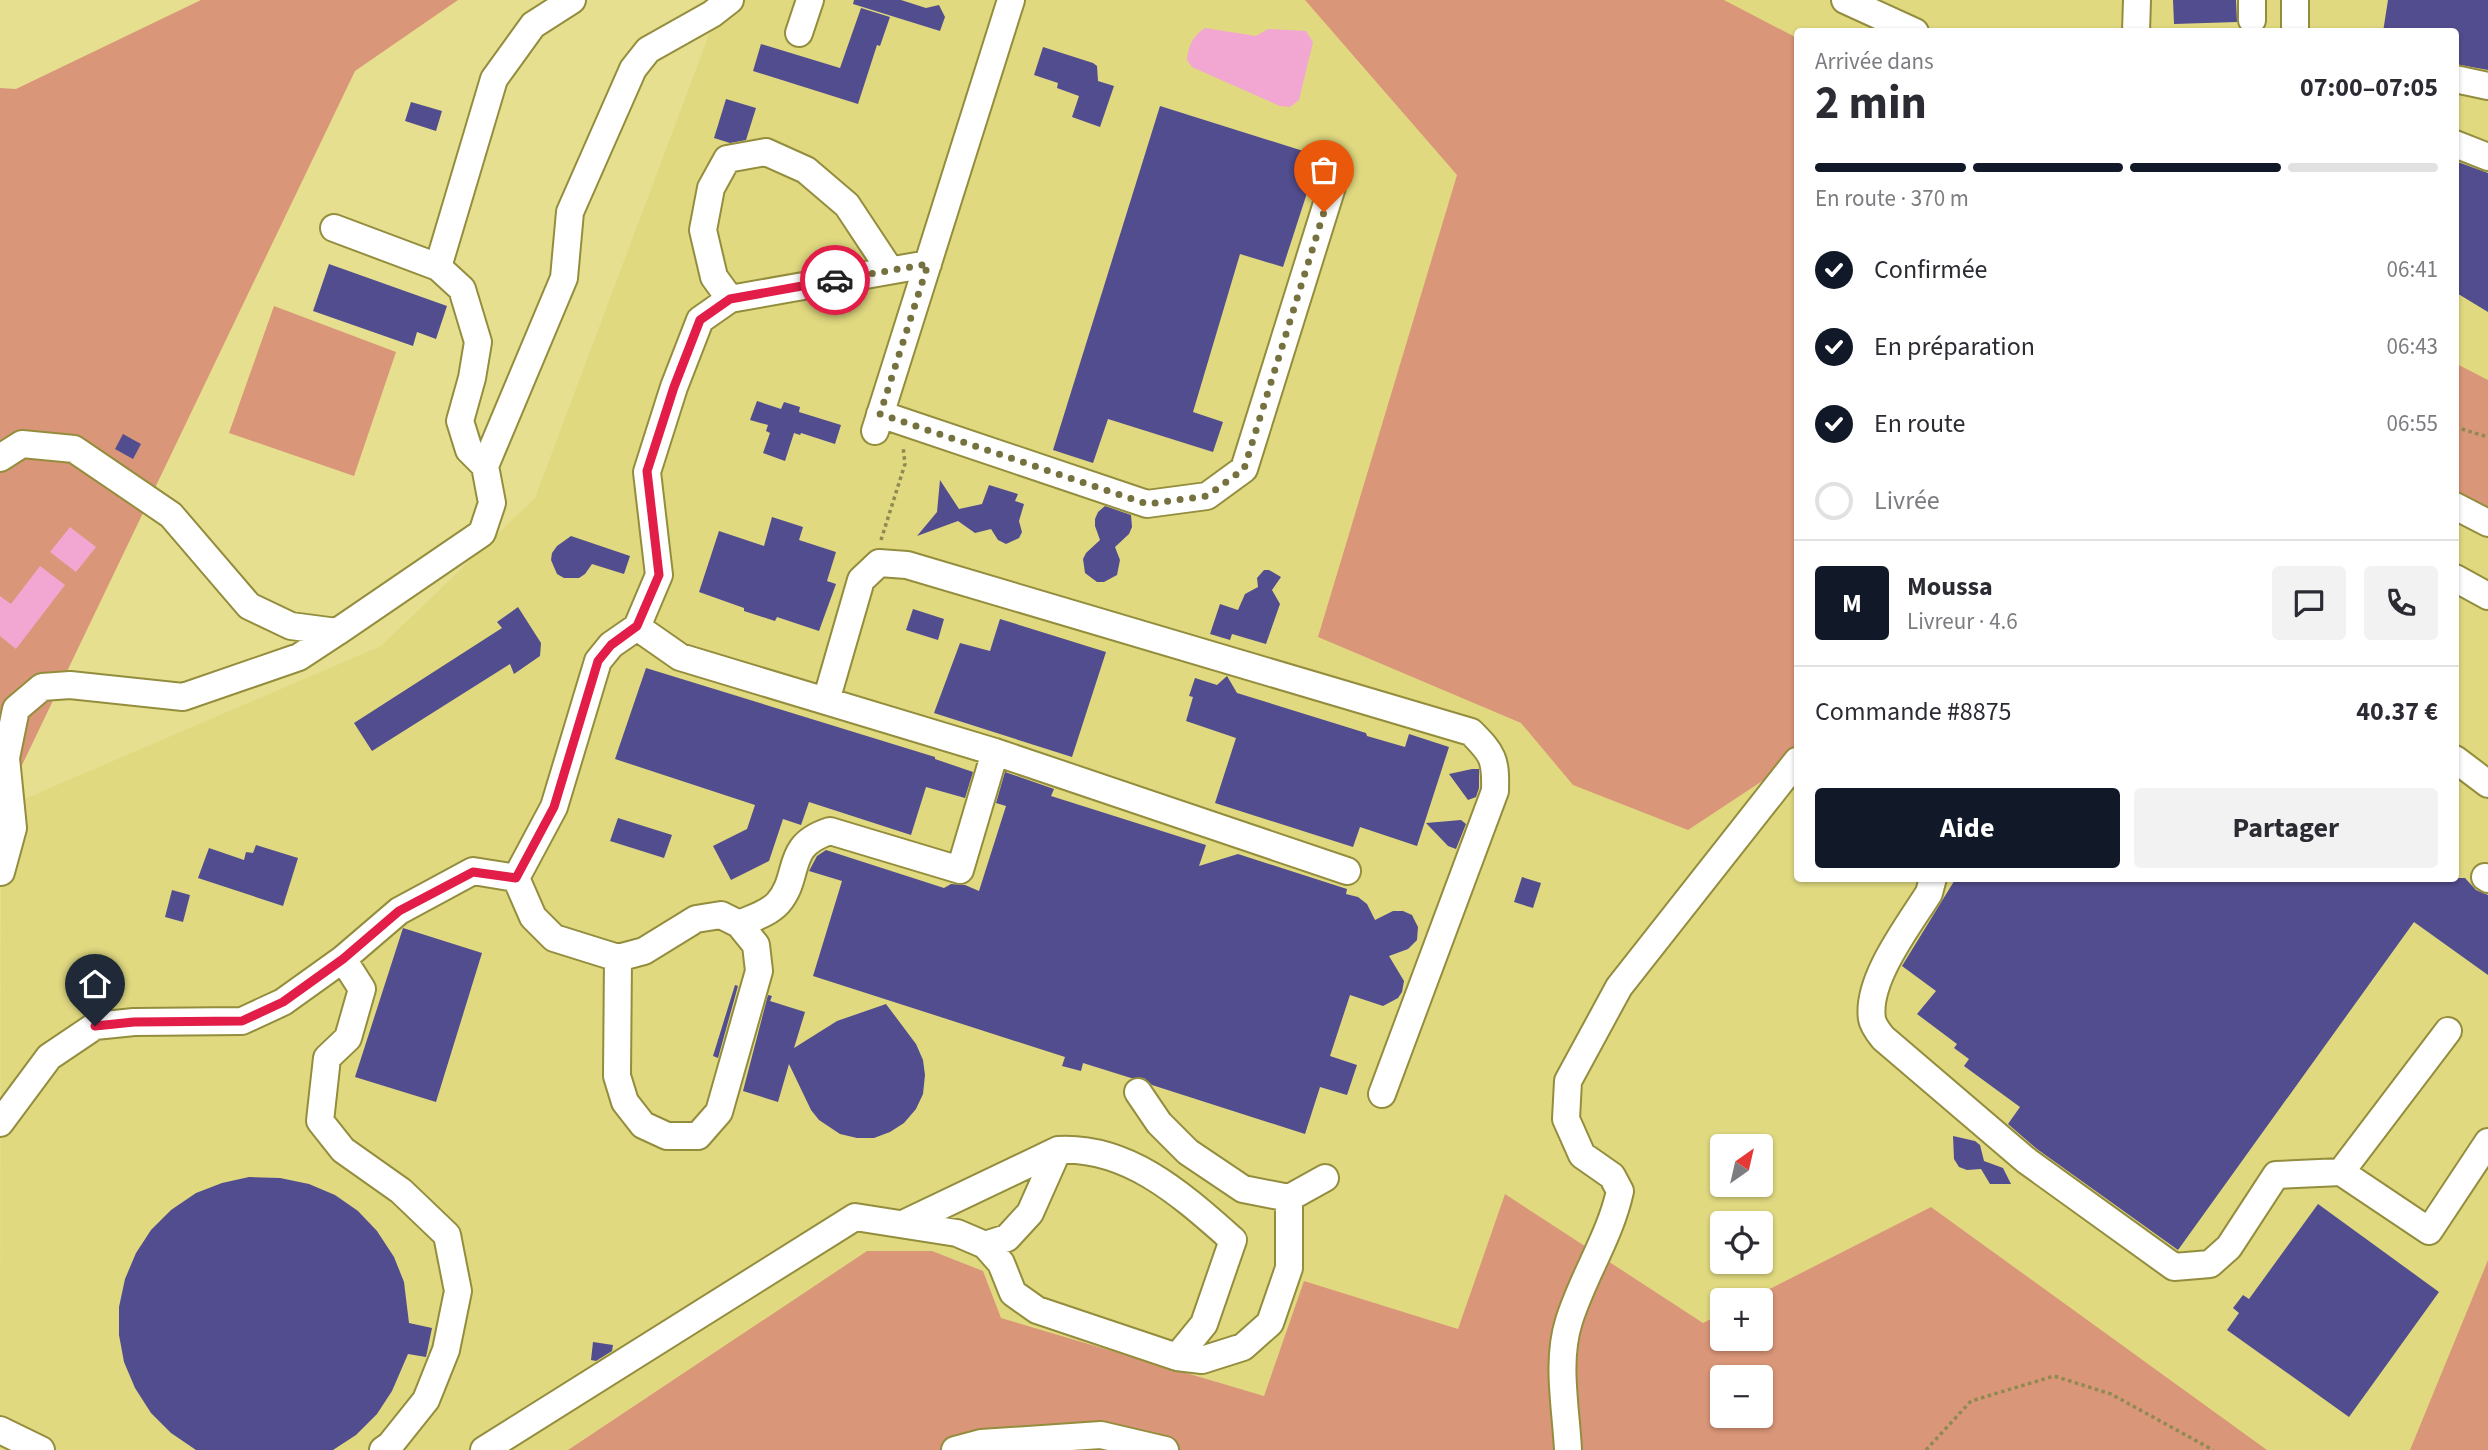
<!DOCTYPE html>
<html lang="fr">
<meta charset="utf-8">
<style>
body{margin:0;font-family:"Source Sans 3",sans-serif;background:#f2f2f3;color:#2b2b33;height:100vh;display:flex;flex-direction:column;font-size:26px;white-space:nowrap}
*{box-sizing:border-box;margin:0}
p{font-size:23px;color:#7c7c81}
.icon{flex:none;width:38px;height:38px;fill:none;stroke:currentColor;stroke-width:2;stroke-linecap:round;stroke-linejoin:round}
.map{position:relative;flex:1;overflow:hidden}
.panel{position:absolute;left:1794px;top:28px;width:665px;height:854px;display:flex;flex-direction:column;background:#fff;border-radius:7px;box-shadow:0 2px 5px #0004}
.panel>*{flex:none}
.needle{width:46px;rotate:34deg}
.controls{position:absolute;left:1710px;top:1134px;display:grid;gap:14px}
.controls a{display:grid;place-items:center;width:63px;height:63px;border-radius:7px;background:#fff;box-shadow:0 2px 5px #0004;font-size:35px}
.pin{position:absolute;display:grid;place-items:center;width:60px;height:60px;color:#fff;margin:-72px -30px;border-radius:50% 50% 50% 0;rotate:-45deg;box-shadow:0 0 7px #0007}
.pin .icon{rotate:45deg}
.courier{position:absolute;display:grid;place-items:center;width:70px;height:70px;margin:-35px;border:5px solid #e11d48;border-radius:50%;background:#fff;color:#222;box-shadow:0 2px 9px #0007}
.overview em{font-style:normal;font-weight:700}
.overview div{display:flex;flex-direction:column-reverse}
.overview{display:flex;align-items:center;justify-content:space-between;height:119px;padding:0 21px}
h1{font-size:46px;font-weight:700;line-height:52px}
.bar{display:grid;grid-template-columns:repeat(4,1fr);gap:10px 7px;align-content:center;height:84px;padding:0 21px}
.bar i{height:9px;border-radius:5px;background:#e1e1e2}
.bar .selected{background:#111827}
.bar p{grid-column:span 4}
.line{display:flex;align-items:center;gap:18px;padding:0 21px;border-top:2px solid #e1e1e2}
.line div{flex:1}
.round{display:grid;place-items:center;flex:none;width:74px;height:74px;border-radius:7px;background:#f2f2f3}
ol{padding:0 21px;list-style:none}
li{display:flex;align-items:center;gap:21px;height:77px}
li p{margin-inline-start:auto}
li .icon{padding:7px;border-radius:50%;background:#111827;color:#fff;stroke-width:4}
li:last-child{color:#7c7c81}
li i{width:38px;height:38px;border:4px solid #e1e1e2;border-radius:50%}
.button{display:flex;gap:14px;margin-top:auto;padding:14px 21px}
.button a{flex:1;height:80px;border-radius:7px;background:#111827;color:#fff;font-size:28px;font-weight:700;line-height:80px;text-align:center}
.button a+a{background:#f2f2f3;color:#2b2b33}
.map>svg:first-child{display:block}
.built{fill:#e0d980;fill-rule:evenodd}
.green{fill:#da9678;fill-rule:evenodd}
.water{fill:#f2a7d2}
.building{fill:#524d8e}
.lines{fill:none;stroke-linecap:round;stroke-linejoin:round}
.minor-casing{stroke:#938d3d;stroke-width:30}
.path{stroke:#8e8a51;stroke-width:3.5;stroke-dasharray:3.5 3.5;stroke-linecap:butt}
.minor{stroke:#fff;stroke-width:26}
.done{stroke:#767240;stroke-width:7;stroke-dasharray:0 12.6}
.route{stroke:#e11d48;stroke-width:9}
</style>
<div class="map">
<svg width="2488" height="1450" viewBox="0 0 2488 1450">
<rect width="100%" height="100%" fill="#e6df8f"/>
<!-- built -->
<path class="built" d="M722 0H1305L1457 175 1318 637 1521 723 1573 785 1797 758V878H2455V522L2488 538V1260L2410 1450H2267L1931 1207 1748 1300H1722V1313L1703 1323 1505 1194 1458 1329 1304 1282 1264 1396 1000 1318 983 1271 867 1251 568 1450H0L1 809 381 646 535 498ZM1722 1146H1760V1185H1722ZM1722 1223H1760V1262H1722Z
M1724 0H2488V380L2455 363V32H1797V38Z"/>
<!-- green -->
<path class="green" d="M201 0H458L355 71 0 811V88L16 89Z
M1305 0H1724L1797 38V758L1688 830 1573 785 1521 723 1318 637 1457 175Z
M274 306 396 352 354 476 229 433Z
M2455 363 2488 380V538L2455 522Z
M1505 1194 1703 1323 1722 1313V1339H1760V1300H1748L1931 1207 2267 1450H568L867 1251H932L983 1271 1001 1318 1264 1396 1304 1281 1458 1329ZM1722 1377H1760V1416H1722Z
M2488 1260V1450H2410Z"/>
<!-- water -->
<path class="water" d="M1205 28 1256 36 1268 29 1306 31 1313 42 1299 100 1290 107 1280 106 1192 67 1187 60C1189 45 1192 37 1205 28Z
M70 527 96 547 76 572 50 552Z
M40 566 65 585 16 649 0 636V596L11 604Z"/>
<!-- building -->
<path class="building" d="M854 0H901L926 8 939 5 945 17 940 31 853 4Z
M2173 0H2236L2237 22 2174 24Z
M2388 0H2488V70L2455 64V32H2383Z
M861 8 890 17 880 46 877 45 858 104 753 71 761 44 840 68Z
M1043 47 1093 63 1097 66 1098 81 1114 86 1100 127 1072 117 1079 96 1057 88 1058 83 1034 75Z
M726 99 756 108 746 140 730 143 714 138Z
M411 102 442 111 436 131 405 121Z
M1160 106 1319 156 1283 267 1240 254 1193 412 1223 422 1213 452 1108 419 1093 463 1053 450Z
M2455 161 2488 173V312L2455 292Z
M329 264 447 306 436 339 417 332 413 346 313 311Z
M757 401 781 409 784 402 800 407 799 412 841 425 835 444 801 433 800 435 794 433 785 461 763 453 770 433 766 431 768 425 750 420Z
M123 434 141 444 133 459 115 449Z
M940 480 959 509 982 504 989 485 1018 494 1015 501 1024 504 1019 521 1022 532 1019 538 1006 544 998 540 991 529 975 533 958 521 917 536 937 512Z
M1105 506 1131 515 1132 527 1129 534 1115 547 1120 560 1117 575 1104 582H1097L1085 573 1083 559 1086 553 1100 540 1095 526V519L1098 512Z
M772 517 803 527 799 540 836 552 827 581 836 584 819 631 777 617 775 621 744 611V608L699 592 719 531 764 546Z
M571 536 630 556 624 574 592 564 585 574 579 578H564L557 574 551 560 552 553 557 546Z
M1264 570H1269L1281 577 1272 590 1280 604 1266 644 1232 634 1230 640 1210 634 1220 604 1238 610 1245 594 1258 587 1257 578Z
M518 607 541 643 540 656 514 674 510 664 372 751 354 723 502 628 497 622Z
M913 609 944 619 938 640 906 630Z
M1000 619 1106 652 1072 757 934 713 960 643 990 651Z
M646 668 935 757V759L973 772 965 798 926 787 911 835 809 802 801 825 783 819 769 861 731 880 713 846 747 829 755 805 615 759Z
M1227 676 1237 693 1366 733 1367 736 1405 747 1409 734 1449 747 1417 846 1360 827 1353 847 1215 803 1236 738 1186 721 1193 697 1189 696 1195 678 1217 685Z
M1472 769H1479V788L1476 797 1468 800 1449 774Z
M1005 772 1054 789 1051 796 1206 845 1199 866 1238 854 1347 889 1346 894 1358 897 1367 904 1375 920 1393 911H1403L1412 915 1418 927 1417 940 1408 949 1389 956 1404 981 1402 992 1398 998 1383 1006 1350 995 1330 1056 1357 1065 1347 1095 1320 1087 1305 1134 1152 1085 1144 1078H1131L1083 1063 1081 1071 1062 1066 1065 1057 813 976 842 881 809 871 817 856 826 850 944 888 951 884 965 885 979 891 1006 806 996 803Z
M618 818 672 835 664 858 610 841Z
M1461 820 1466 824 1456 849 1448 846 1426 823Z
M256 845 298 858 283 906 198 878 209 848 244 860 246 852 253 853Z
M1522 877 1541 883 1533 908 1514 902Z
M1956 878H2465L2476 890 2488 895V975L2414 922 2178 1250 2037 1149 2008 1124 2020 1107 1964 1066 1969 1059 1954 1048 1957 1044 1917 1014 1936 991 1902 966Z
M172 890 190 895 183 922 165 917Z
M403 928 482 953 436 1102 355 1077Z
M735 985 738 986 718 1058 713 1056Z
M768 995 772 996 770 1001 805 1012 794 1048 837 1021 886 1004 916 1044 923 1060 925 1075 923 1094 916 1109 904 1123 890 1132 874 1138H857L840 1134 819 1120 811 1110 789 1064 778 1102 743 1091Z
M1953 1136 1975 1141 1980 1145 1984 1161 2003 1168 2011 1184H1990L1981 1169 1967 1170 1959 1167 1954 1159Z
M249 1177 280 1178 309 1184 335 1195 358 1211 377 1231 394 1257 404 1282 409 1323 432 1328 426 1357 408 1354 392 1391 377 1414 356 1435 333 1450H196L171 1433 151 1413 135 1388 124 1362 119 1335V1307L125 1279 136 1253 151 1230 171 1210 196 1193 222 1183Z
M2318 1204 2439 1292 2349 1417 2227 1330 2239 1313 2233 1308 2243 1295 2249 1299Z
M593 1342 613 1345 612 1351 596 1361 591 1360Z"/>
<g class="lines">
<!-- minor casing -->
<g class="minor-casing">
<path id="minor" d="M1845 0 1915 32
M2252 0V20
M2295 0V32
M2136 32 2137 0
M799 33 810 0
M2455 79 2488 86
M2455 144 2488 157
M334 228 438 267 462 289 478 342 472 378 460 421 469 450 485 466
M438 267 494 79 533 25 572 0
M730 299 714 277 703 230 711 188 727 159 766 152 806 170 847 205 890 270
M880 414 1147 504 1207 496 1244 469 1332 187
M875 431 1011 0
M0 458 22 444 74 449 171 515 249 606 291 626 337 632 482 533 492 503 485 466 564 278 570 212 633 69 648 50 712 14 730 0
M2455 506 2488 523
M2455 578 2488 596
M637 627 680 657 995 752 1347 871
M826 701 861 580 879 563 907 565 1471 732C1493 754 1496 759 1495 791L1382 1094
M2455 759 2488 784
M1 872 13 828 6 758 16 709 42 687 70 685 183 697 299 657 337 632
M2485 877 2488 879
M516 878 533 917 554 938 618 958 644 951 696 919 721 915 739 924 756 945 759 971 719 1112 698 1136H667L643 1125 625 1102 617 1076 618 958
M1933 878 1929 893C1909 925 1866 980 1872 1019 1873 1025 1879 1033 1883 1038L2027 1161 2174 1267 2210 1264 2229 1247 2276 1175 2341 1172
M739 924C752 918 768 914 778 903 802 875 783 846 830 831L960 870 995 752
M343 959 362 989 348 1038 327 1058 320 1121 343 1150 401 1191 447 1235 458 1291 446 1350 426 1400 390 1445 383 1450
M2448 1031 2341 1172 2429 1231 2488 1142
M0 1123 49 1057 95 1026 134 1022 242 1021 283 1002 343 959 399 911 473 871 516 878 554 807 598 661 611 645 637 627 659 575 647 472 674 387 700 320 730 299 928 264
M1289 1198 1325 1178
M905 1223 1058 1150C1129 1146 1183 1196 1233 1240L1204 1324 1177 1357
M985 1245 1007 1238 1030 1213 1058 1150
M0 1430 41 1450
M484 1450 855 1217 957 1233 985 1245 1001 1263 1013 1293 1037 1310 1177 1357 1202 1360 1243 1347 1270 1323 1289 1268V1198L1243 1189 1188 1152 1159 1123 1138 1092
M955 1450 981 1443 1101 1435 1165 1450
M1568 1450C1566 1408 1556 1362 1569 1321 1583 1276 1610 1237 1620 1191L1612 1176 1582 1155 1566 1119 1568 1081 1619 987 1797 761"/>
</g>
<!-- path -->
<path class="path" d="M2455 427 2488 437
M881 540 905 464 903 447
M1926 1450 1971 1401 2054 1376 2111 1394 2213 1450"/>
<!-- minor -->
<use href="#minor" class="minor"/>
</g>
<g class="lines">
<!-- done -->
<path class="done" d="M835 280 928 264 880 414 1147 504 1207 496 1244 469 1324 212"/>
<!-- route -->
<path class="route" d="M95 1026 134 1022 242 1021 283 1002 343 959 399 911 473 872 516 878 554 807 598 661 611 645 637 626 659 575 647 471 674 387 700 320 730 299 835 280"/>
</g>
</svg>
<div class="controls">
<a><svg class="needle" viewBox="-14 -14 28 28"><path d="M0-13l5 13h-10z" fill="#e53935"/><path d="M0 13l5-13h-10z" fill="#7c7c81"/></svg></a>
<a><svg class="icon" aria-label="locate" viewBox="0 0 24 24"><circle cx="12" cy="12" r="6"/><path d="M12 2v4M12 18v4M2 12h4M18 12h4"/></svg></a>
<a>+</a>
<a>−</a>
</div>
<div class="pin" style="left:1324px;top:212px;background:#ea580c"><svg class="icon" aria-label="bag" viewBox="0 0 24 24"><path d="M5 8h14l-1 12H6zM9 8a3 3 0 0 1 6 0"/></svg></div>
<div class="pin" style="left:95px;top:1026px;background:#1f2937"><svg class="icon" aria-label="home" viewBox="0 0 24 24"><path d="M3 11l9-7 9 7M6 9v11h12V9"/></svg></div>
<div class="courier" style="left:835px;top:280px"><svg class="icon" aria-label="car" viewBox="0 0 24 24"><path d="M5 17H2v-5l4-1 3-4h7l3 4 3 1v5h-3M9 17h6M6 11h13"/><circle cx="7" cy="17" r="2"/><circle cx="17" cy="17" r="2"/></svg></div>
<section class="panel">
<div class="overview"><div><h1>2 min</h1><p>Arrivée dans</p></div><em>07:00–07:05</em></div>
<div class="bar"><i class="selected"></i><i class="selected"></i><i class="selected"></i><i></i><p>En route · 370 m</p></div>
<ol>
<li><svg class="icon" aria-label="check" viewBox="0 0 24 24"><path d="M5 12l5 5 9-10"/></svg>Confirmée<p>06:41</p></li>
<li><svg class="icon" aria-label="check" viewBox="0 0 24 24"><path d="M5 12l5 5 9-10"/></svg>En préparation<p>06:43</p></li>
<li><svg class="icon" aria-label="check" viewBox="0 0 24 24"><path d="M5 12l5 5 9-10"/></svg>En route<p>06:55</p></li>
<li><i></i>Livrée</li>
</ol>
<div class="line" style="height:126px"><b class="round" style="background:#111827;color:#fff">M</b><div><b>Moussa</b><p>Livreur · 4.6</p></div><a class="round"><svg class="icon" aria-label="chat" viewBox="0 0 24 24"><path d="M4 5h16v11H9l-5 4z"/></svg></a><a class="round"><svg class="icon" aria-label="phone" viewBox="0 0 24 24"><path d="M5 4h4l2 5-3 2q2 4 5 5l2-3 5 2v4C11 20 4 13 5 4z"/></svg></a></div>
<div class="line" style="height:91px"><div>Commande #8875</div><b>40.37 €</b></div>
<div class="button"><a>Aide</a><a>Partager</a></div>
</section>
</div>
